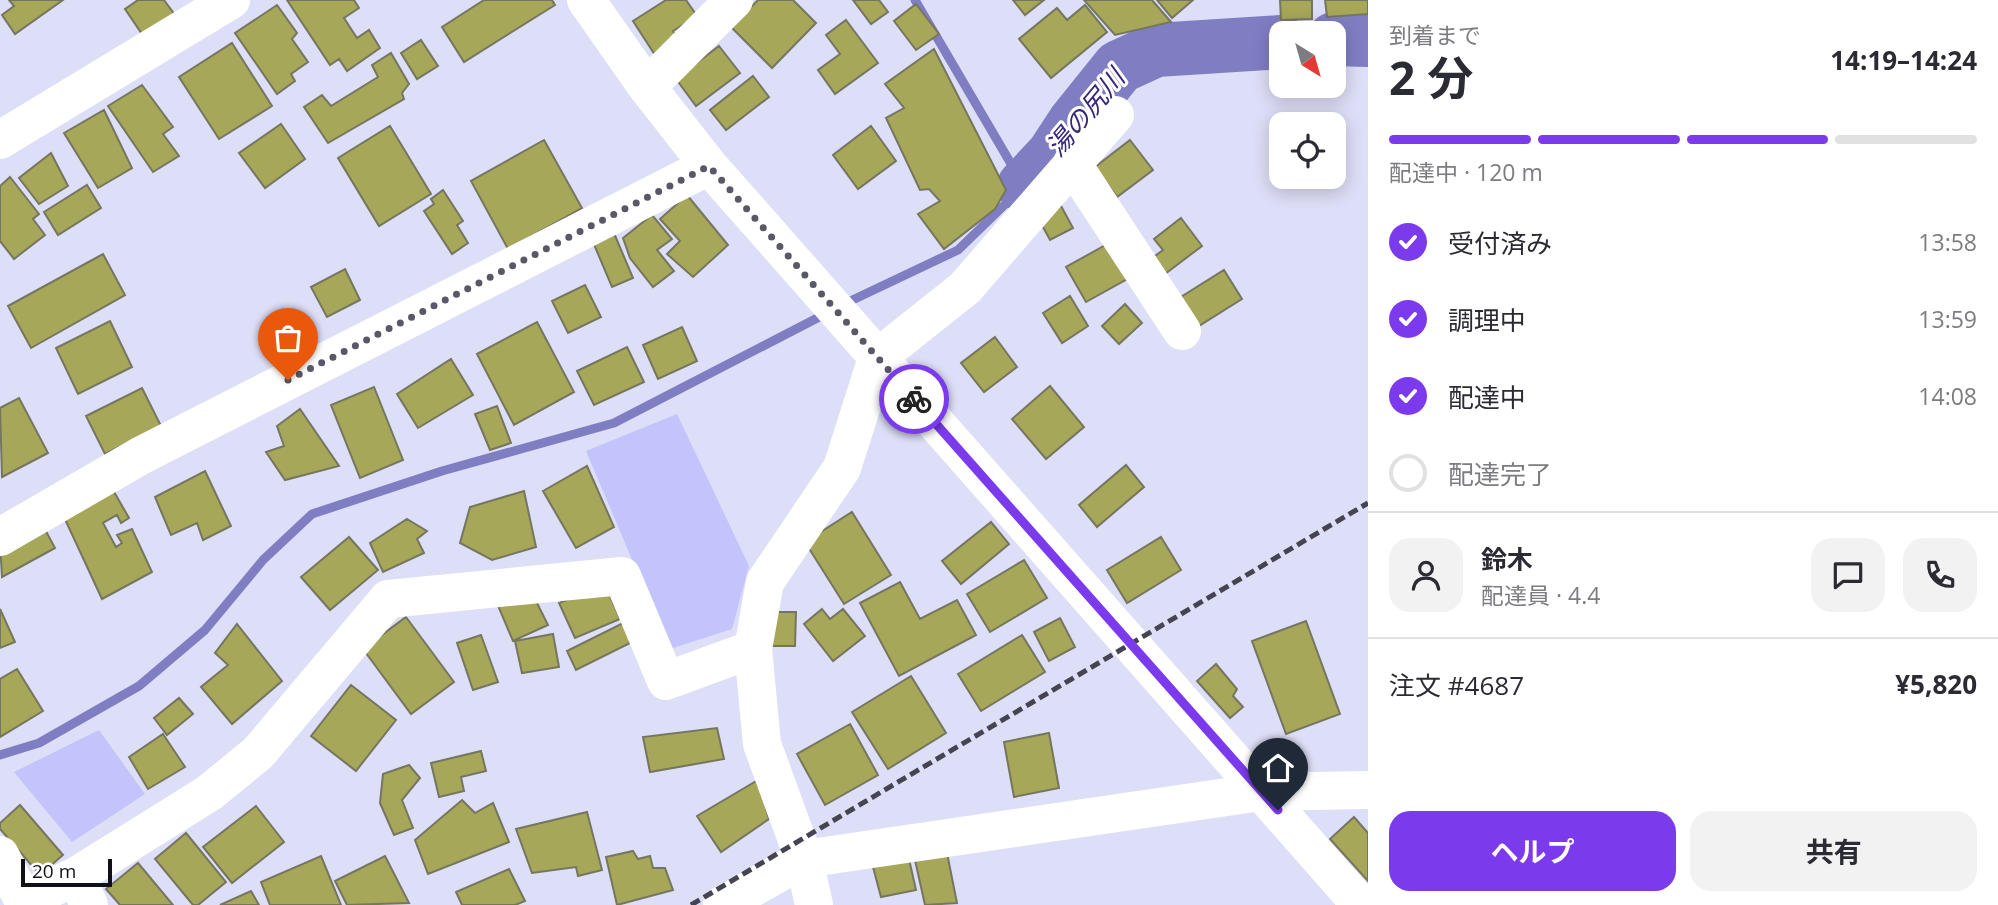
<!DOCTYPE html>
<html lang="ja">
<meta charset="utf-8">
<style>
body{margin:0;font-family:"Open Sans","Noto Sans JP",sans-serif;background:#f2f2f3;color:#2b2b33;height:100vh;display:flex;flex-direction:column;font-size:26px;white-space:nowrap}
*{box-sizing:border-box;margin:0}
p{font-size:23px;color:#7c7c81}
.icon{flex:none;width:38px;height:38px;fill:none;stroke:currentColor;stroke-width:2;stroke-linecap:round;stroke-linejoin:round}
.map{position:relative;flex:1;overflow:hidden}
.panel{display:flex;flex-direction:column;background:#fff;width:630px}
.panel>*{flex:none}
.needle{width:46px;rotate:143deg}
.tools{position:absolute;left:1269px;top:21px;display:grid;gap:14px}
.tools a{display:grid;place-items:center;width:77px;height:77px;border-radius:14px;background:#fff;box-shadow:0 4px 18px #0003;font-size:35px}
.scale{position:absolute;left:21px;bottom:18px;width:91px;box-sizing:border-box;padding-left:7px;border:4px solid #101018;border-top:0;font-size:19px;line-height:24px;white-space:nowrap;color:#101018;-webkit-text-stroke:5px #fff;paint-order:stroke}
.pin{position:absolute;display:grid;place-items:center;width:60px;height:60px;color:#fff;margin:-72px -30px;border-radius:50% 50% 50% 0;rotate:-45deg;box-shadow:0 0 7px #0007}
.pin .icon{rotate:45deg}
.courier{position:absolute;display:grid;place-items:center;width:70px;height:70px;margin:-35px;border:5px solid #7c3aed;border-radius:50%;background:#fff;color:#222;box-shadow:0 2px 9px #0007}
.overview em{font-style:normal;font-weight:700}
.overview div{display:flex;flex-direction:column-reverse}
.overview{display:flex;align-items:center;justify-content:space-between;height:119px;padding:0 21px}
h1{font-size:46px;font-weight:700;line-height:52px}
.bar{display:grid;grid-template-columns:repeat(4,1fr);gap:10px 7px;align-content:center;height:84px;padding:0 21px}
.bar i{height:9px;border-radius:5px;background:#e1e1e2}
.bar .current{background:#7c3aed}
.bar p{grid-column:span 4}
.line{display:flex;align-items:center;gap:18px;padding:0 21px;border-top:2px solid #e1e1e2}
.line div{flex:1}
.round{display:grid;place-items:center;flex:none;width:74px;height:74px;border-radius:21px;background:#f2f2f3}
ol{padding:0 21px;list-style:none}
li{display:flex;align-items:center;gap:21px;height:77px}
li p{margin-inline-start:auto}
li .icon{padding:7px;border-radius:50%;background:#7c3aed;color:#fff;stroke-width:4}
li:last-child{color:#7c7c81}
li i{width:38px;height:38px;border:4px solid #e1e1e2;border-radius:50%}
.cta{display:flex;gap:14px;margin-top:auto;padding:14px 21px}
.cta a{flex:1;height:80px;border-radius:21px;background:#7c3aed;color:#fff;font-size:28px;font-weight:700;line-height:80px;text-align:center}
.cta a+a{background:#f2f2f3;color:#2b2b33}
main{display:flex;flex:1;min-height:0}
.map>svg:first-child{display:block}
.green{fill:#c3c4fb}
.lines{fill:none;stroke-linecap:round;stroke-linejoin:round}
.stream{stroke:#807ec3;stroke-width:9}
.river{stroke:#807ec3;stroke-width:54}
.building{fill:#a6a758;stroke:#75765f;stroke-width:2}
.minor{stroke:#fff;stroke-width:38}
.rail{stroke:#454552;stroke-width:5;stroke-dasharray:10 5;stroke-linecap:butt}
.done{stroke:#585866;stroke-width:7;stroke-dasharray:0 12.6}
.route{stroke:#7c3aed;stroke-width:9}
.labels{text-anchor:middle;dominant-baseline:central;stroke-width:6;stroke-linejoin:round;paint-order:stroke}
.water-label{font-size:26px;font-style:italic;fill:#35287a;stroke:#fff}
</style>
<main>
<div class="map">
<svg width="1368" height="905" viewBox="0 0 1368 905">
<rect width="100%" height="100%" fill="#dddef7"/>
<!-- green -->
<path class="green" d="M677 414 749 566 732 629 670 649 586 451Z
M99 730 145 794 72 842 14 772Z"/>
<g class="lines">
<!-- stream -->
<path class="stream" d="M842 305 958 250 1024 186 915 0
M0 755 39 743 139 686 205 630 263 560 312 514 442 471 614 423 827 313"/>
<!-- river -->
<path class="river" d="M1334 39 1368 40
M1024 186 1053 155 1074 123 1119 67 1156 50 1281 42"/>
</g>
<!-- building -->
<path class="building" d="M9 0H63L15 34 2 15 14 6Z
M138 0H164L175 15 144 37 125 9Z
M287 0H354L359 8 344 18 357 38 369 30 380 48 347 71 339 59 330 65Z
M484 0H552L555 5 464 62 442 27Z
M666 0H686L697 16 673 31 678 39 655 55 633 21Z
M758 0H793L816 23 772 68 731 27Z
M853 0H879L888 12 871 24Z
M1013 0H1044L1025 15Z
M1084 0H1152L1171 22 1115 35Z
M1157 0H1193L1172 18Z
M1280 0H1312V19L1281 20Z
M1325 0H1368V14L1327 17Z
M916 4 939 34 916 50 894 21Z
M277 5 297 33 292 39 308 62 291 74 295 81 277 94 235 33Z
M1085 5 1107 32 1051 78 1019 39 1057 8 1067 20Z
M846 20 878 63 835 94 818 70 840 54 826 35Z
M421 40 438 66 417 79 401 53Z
M232 43 272 106 219 139 179 77Z
M719 46 740 73 696 106 676 79Z
M934 49 1006 190 995 209 944 249 918 214 940 201 929 189 920 190 886 118 904 108 885 84Z
M391 53 409 84 402 93 404 99 328 143 304 107 322 95 331 106 378 77 372 65Z
M753 76 769 97 726 130 710 110Z
M142 85 173 127 163 134 179 156 153 172 108 106Z
M104 110 132 168 98 188 64 133Z
M281 124 305 159 265 188 239 153Z
M390 126 431 194 379 226 338 158Z
M871 126 896 161 858 189 833 155Z
M544 140 582 208 508 249 471 181Z
M1130 140 1153 170 1117 197 1095 167Z
M51 153 68 186 39 204 19 178Z
M10 177 39 214 33 219 45 235 14 259 0 241V186Z
M87 185 101 208 58 235 44 212Z
M443 190 463 221 457 225 468 243 452 254 424 211 434 204 431 199Z
M687 195 728 245 693 277 667 254 680 241 660 219Z
M1060 204 1073 228 1050 240 1037 216Z
M652 215 672 239 657 250 674 271 653 287 630 258 623 238Z
M1181 218 1202 246 1165 274 1148 261 1163 250 1154 239Z
M611 226 633 278 612 287 590 235Z
M1109 243 1129 278 1086 302 1066 267Z
M103 254 125 295 31 348 8 306Z
M345 269 360 300 327 317 311 287Z
M1224 270 1242 299 1194 329 1176 300Z
M585 285 601 317 568 333 552 301Z
M1070 296 1088 326 1062 343 1043 313Z
M1125 304 1142 323 1119 344 1102 326Z
M110 321 132 367 78 394 56 348Z
M537 322 574 392 514 425 477 354Z
M682 327 697 361 658 379 643 345Z
M995 337 1017 367 984 392 961 363Z
M627 347 644 382 594 405 577 371Z
M451 359 473 395 418 428 397 394Z
M1050 386 1084 427 1046 459 1012 419Z
M374 387 403 460 360 478 331 405Z
M142 388 161 426 105 454 86 416Z
M19 398 48 453 2 477 0 408Z
M497 406 511 443 490 450 475 414Z
M300 409 339 466 285 480 266 452 284 446 277 426Z
M1126 465 1144 487 1097 527 1079 505Z
M587 466 614 527 576 548 543 491Z
M205 471 231 526 203 540 197 523 171 535 155 497Z
M113 490 129 518 121 523 117 515 103 523 116 547 122 543 117 535 132 529 152 572 102 599 63 515Z
M524 491 536 547 492 560 460 543 470 507Z
M852 512 891 575 844 604 805 542Z
M407 519 427 531 417 539 424 553 383 572 370 543Z
M40 520 55 548 2 577 0 543Z
M991 522 1009 544 961 584 942 561Z
M349 537 378 570 330 610 301 577Z
M1161 537 1181 570 1127 603 1107 570Z
M1024 560 1047 598 990 632 967 594Z
M900 582 920 619 957 600 976 635 899 676 860 603Z
M605 584 620 619 575 638 559 603Z
M533 595 548 625 513 641 496 601Z
M0 609 15 642 0 648Z
M822 609 830 619 843 609 865 636 833 661 804 624Z
M772 612H796L795 646H772Z
M406 617 454 682 411 714 363 649Z
M1060 618 1075 647 1049 661 1034 632Z
M1306 621 1340 714 1286 734 1252 641Z
M623 623 632 642 576 670 567 651Z
M237 624 282 681 232 724 201 687 228 665 215 653Z
M553 634 559 667 522 673 515 641Z
M481 635 498 682 473 690 457 643Z
M1022 635 1045 672 981 711 958 674Z
M1216 664 1237 689 1233 696 1243 707 1230 718 1197 681Z
M17 669 43 711 0 737V679Z
M911 676 946 733 888 769 852 712Z
M351 685 396 720 356 771 311 736Z
M179 698 193 714 167 735 154 718Z
M850 724 878 775 825 805 797 754Z
M717 728 724 759 650 772 643 737Z
M1049 733 1059 788 1014 797 1004 742Z
M163 734 185 767 148 789 129 757Z
M481 751 486 771 461 777 464 791 439 797 431 763Z
M409 765 420 778 402 800 413 828 394 835 380 803 383 774Z
M758 780 769 819 721 852 697 816Z
M462 800 475 813 493 803 509 842 428 874 415 840Z
M20 805 63 855 40 875 0 829V823Z
M256 806 284 842 232 883 203 847Z
M587 812 602 870 578 876 576 867 532 873 516 829Z
M1354 817 1368 833V881L1330 839Z
M186 833 226 882 198 905H193L155 859Z
M633 851 638 859 650 856 653 868H665L673 890 617 905 606 857Z
M947 853 957 903 925 905 915 860Z
M321 856 341 905H270L261 882Z
M385 856 409 903 347 905 335 881Z
M909 859 916 890 881 897 873 867Z
M138 863 173 905H120L106 889Z
M509 869 525 901 515 905H462L456 892Z
M251 891 259 905H220Z"/>
<g class="lines">
<!-- minor -->
<path class="minor" d="M586 0 647 87 709 166 1361 905
M647 87 734 0
M0 140 231 0
M1072 163 1182 331
M0 537 140 456 709 166
M0 855 24 902 76 876
M89 905 76 876 209 793 258 753 388 599 622 576 666 681 753 649
M722 905 804 859 1261 792 1368 790
M814 905 804 859 762 744 753 649 765 582 842 468 877 358 965 288 1115 115"/>
<!-- rail -->
<path class="rail" d="M691 905 1368 503"/>
</g>
<g class="lines">
<!-- done -->
<path class="done" d="M288 380 709 166 914 399"/>
<!-- route -->
<path class="route" d="M914 399 1278 810"/>
</g>
<g class="labels">
<!-- water labels -->
<g class="water-label">
<text transform="translate(1085 112) rotate(-50)">湯の尻川</text>
</g>
</g>
</svg>
<div class="tools">
<a><svg class="needle" viewBox="-14 -14 28 28"><path d="M0-13l5 13h-10z" fill="#e53935"/><path d="M0 13l5-13h-10z" fill="#7c7c81"/></svg></a>
<a><svg class="icon" aria-label="locate" viewBox="0 0 24 24"><circle cx="12" cy="12" r="6"/><path d="M12 2v4M12 18v4M2 12h4M18 12h4"/></svg></a>
</div>
<div class="scale">20 m</div>
<div class="pin" style="left:288px;top:380px;background:#ea580c"><svg class="icon" aria-label="bag" viewBox="0 0 24 24"><path d="M5 8h14l-1 12H6zM9 8a3 3 0 0 1 6 0"/></svg></div>
<div class="pin" style="left:1278px;top:810px;background:#1f2937"><svg class="icon" aria-label="home" viewBox="0 0 24 24"><path d="M3 11l9-7 9 7M6 9v11h12V9"/></svg></div>
<div class="courier" style="left:914px;top:399px"><svg class="icon" aria-label="bike" viewBox="0 0 24 24"><circle cx="6" cy="16" r="4"/><circle cx="18" cy="16" r="4"/><path d="M6 16l4-8h5l3 8M10 8l3 8H6M13 5h3"/></svg></div>
</div>
<section class="panel">
<div class="overview"><div><h1>2 分</h1><p>到着まで</p></div><em>14:19–14:24</em></div>
<div class="bar"><i class="current"></i><i class="current"></i><i class="current"></i><i></i><p>配達中 · 120 m</p></div>
<ol>
<li><svg class="icon" aria-label="check" viewBox="0 0 24 24"><path d="M5 12l5 5 9-10"/></svg>受付済み<p>13:58</p></li>
<li><svg class="icon" aria-label="check" viewBox="0 0 24 24"><path d="M5 12l5 5 9-10"/></svg>調理中<p>13:59</p></li>
<li><svg class="icon" aria-label="check" viewBox="0 0 24 24"><path d="M5 12l5 5 9-10"/></svg>配達中<p>14:08</p></li>
<li><i></i>配達完了</li>
</ol>
<div class="line" style="height:126px"><a class="round"><svg class="icon" aria-label="person" viewBox="0 0 24 24"><circle cx="12" cy="8" r="4"/><path d="M4 21q1-7 8-7t8 7"/></svg></a><div><b>鈴木</b><p>配達員 · 4.4</p></div><a class="round"><svg class="icon" aria-label="chat" viewBox="0 0 24 24"><path d="M4 5h16v11H9l-5 4z"/></svg></a><a class="round"><svg class="icon" aria-label="phone" viewBox="0 0 24 24"><path d="M5 4h4l2 5-3 2q2 4 5 5l2-3 5 2v4C11 20 4 13 5 4z"/></svg></a></div>
<div class="line" style="height:91px"><div>注文 #4687</div><b>¥5,820</b></div>
<div class="cta"><a>ヘルプ</a><a>共有</a></div>
</section>
</main>
